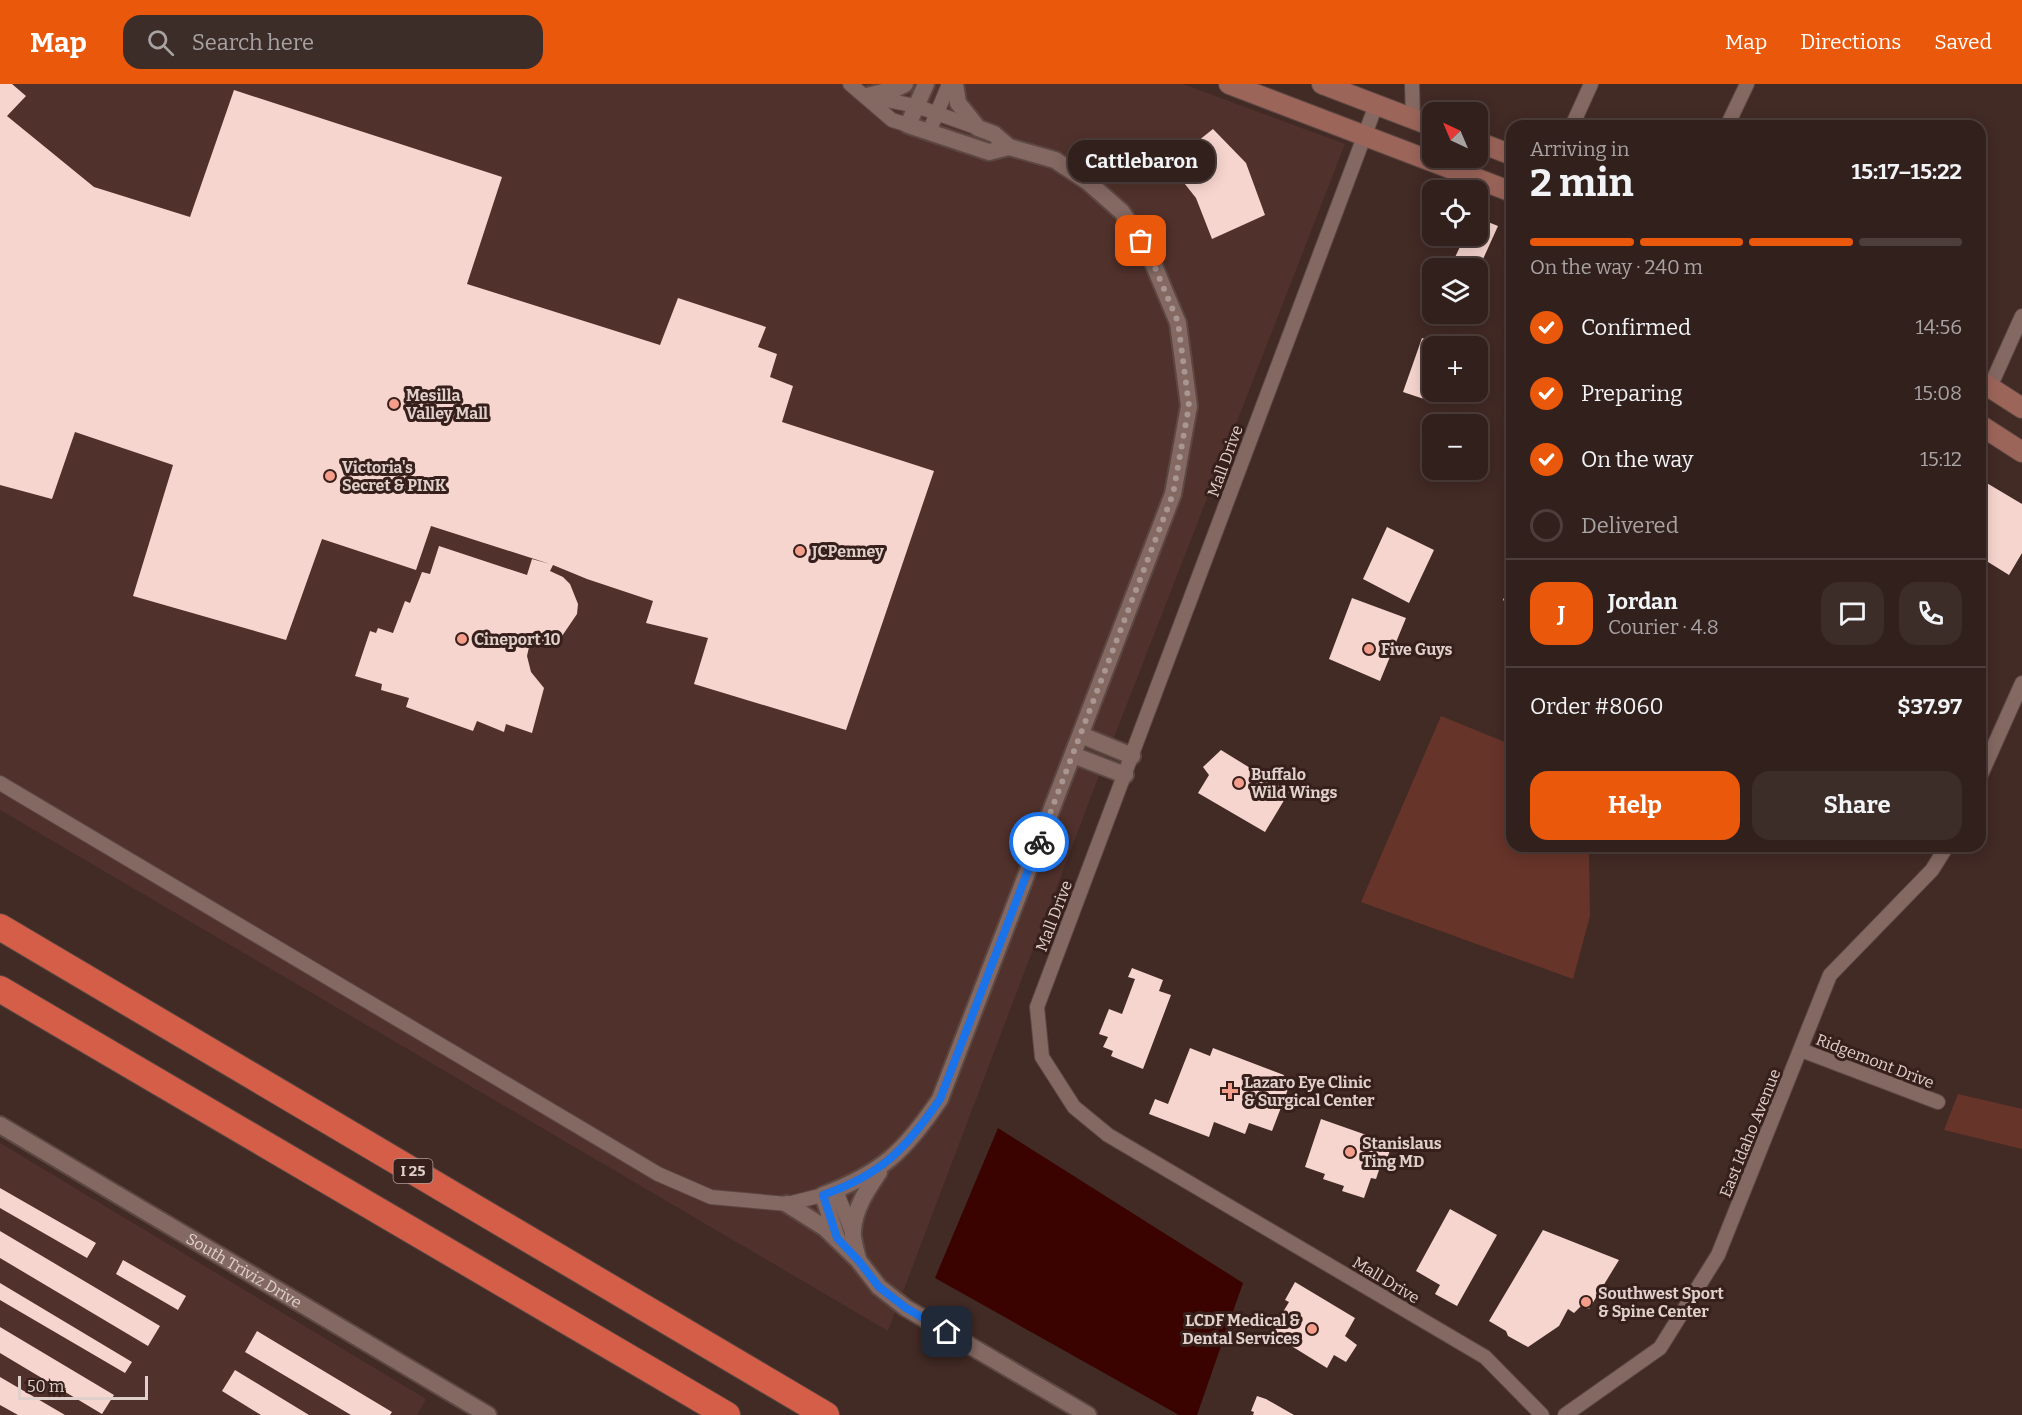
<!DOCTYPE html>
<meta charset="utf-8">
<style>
body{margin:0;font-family:Bitter,serif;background:#3d2d29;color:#f1f3f6;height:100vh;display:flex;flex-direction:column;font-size:22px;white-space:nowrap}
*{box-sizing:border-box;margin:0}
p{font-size:20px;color:#a8a3a3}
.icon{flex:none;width:33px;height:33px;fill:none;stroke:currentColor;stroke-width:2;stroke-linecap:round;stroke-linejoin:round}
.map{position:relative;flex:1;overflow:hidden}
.side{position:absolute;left:1506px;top:36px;width:480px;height:732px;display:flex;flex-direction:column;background:#32201c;border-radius:18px;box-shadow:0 3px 15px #0003,0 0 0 2px #4d3e3b}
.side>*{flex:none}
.needle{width:39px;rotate:316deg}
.tools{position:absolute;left:1422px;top:18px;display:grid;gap:12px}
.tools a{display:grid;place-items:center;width:66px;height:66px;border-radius:12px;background:#32201c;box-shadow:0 3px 15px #0003,0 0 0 2px #4d3e3b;font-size:30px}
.scale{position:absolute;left:18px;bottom:15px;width:130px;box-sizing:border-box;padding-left:6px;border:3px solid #e0d0cc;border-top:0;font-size:16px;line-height:21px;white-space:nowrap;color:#e0d0cc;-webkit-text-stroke:4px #37201b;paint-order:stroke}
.pin{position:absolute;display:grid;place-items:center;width:51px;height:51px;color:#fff;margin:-26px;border-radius:12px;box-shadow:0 3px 9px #0006}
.courier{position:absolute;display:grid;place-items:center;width:60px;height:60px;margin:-30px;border:4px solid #1a73e8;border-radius:50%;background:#fff;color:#222;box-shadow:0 2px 8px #0007}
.bubble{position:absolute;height:42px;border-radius:18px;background:#32201c;box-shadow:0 3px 15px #0003,0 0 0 2px #4d3e3b;font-size:20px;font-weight:700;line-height:42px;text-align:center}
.head em{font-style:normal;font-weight:700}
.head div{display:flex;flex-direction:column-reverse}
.head{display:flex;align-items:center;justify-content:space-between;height:102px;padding:0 24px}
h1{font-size:39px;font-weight:700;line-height:45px}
.bar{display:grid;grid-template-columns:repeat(4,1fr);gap:9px 6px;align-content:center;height:72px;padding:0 24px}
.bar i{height:8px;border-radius:4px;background:#4d3e3b}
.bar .active{background:#ea580c}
.bar p{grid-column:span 4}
.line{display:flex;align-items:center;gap:15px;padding:0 24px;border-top:2px solid #4d3e3b}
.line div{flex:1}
.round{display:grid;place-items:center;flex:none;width:63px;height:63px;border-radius:18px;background:#3d2d29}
ol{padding:0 24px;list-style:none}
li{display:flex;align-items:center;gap:18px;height:66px}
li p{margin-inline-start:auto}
li .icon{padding:6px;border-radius:50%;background:#ea580c;color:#fff;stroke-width:4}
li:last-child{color:#a8a3a3}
li i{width:33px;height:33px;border:3px solid #4d3e3b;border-radius:50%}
.action{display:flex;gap:12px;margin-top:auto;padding:12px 24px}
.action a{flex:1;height:69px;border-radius:18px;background:#ea580c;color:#fff;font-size:24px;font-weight:700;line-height:69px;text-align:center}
.action a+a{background:#3d2d29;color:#f1f3f6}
header{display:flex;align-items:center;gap:36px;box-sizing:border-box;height:84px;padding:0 30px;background:#ea580c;color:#fff}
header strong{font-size:28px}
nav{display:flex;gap:33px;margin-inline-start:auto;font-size:21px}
.search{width:420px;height:54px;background:#3d2d29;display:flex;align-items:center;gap:15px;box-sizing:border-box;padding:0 21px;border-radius:18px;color:#a8a3a3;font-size:22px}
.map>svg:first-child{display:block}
.built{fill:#51312b}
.green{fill:#673429}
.water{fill:#3a0300}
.building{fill:#f6d5ce}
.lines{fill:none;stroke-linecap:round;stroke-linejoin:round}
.minor-casing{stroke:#5c4742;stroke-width:16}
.tertiary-casing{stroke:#5c4742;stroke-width:20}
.secondary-casing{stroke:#5c4742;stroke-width:22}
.motorway-casing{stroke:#5c4742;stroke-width:28}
.minor{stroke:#846862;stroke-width:14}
.tertiary{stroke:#846862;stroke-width:16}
.secondary{stroke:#9c655a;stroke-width:20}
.motorway{stroke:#d45e47;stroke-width:26}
.done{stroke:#a99692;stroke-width:6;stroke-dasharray:0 10.8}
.route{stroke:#1a73e8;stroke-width:8}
.poi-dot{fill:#f49d8b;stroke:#37201b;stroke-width:2}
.labels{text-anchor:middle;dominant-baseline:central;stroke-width:6;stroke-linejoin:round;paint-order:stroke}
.shield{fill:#37201b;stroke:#ad9b97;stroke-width:1.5}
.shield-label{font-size:15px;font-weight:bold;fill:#e0d0cc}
.poi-label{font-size:16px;font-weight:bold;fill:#e0d0cc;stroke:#37201b;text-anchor:start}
.street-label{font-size:16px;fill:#e0d0cc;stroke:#37201b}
</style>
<header>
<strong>Map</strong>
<div class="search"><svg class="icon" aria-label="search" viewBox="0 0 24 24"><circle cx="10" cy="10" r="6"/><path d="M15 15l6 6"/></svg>Search here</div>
<nav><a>Map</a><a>Directions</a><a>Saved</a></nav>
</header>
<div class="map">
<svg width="2022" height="1331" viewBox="0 0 2022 1331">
<rect width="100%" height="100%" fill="#422a25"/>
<!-- built -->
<path class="built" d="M0 0H1183L1345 60 1097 697 888 1247 0 726Z
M0 1059 426 1315 417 1331H0Z"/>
<!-- green -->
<path class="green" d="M1441 632 1512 661V762H1585L1589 771 1590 832 1573 895 1361 818Z
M1958 1010 2022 1025V1065L1944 1046Z"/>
<!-- water -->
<path class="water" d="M998 1044 1243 1199 1197 1331H1179L935 1194Z"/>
<!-- building -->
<path class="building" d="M0 0H12L26 12 7 32 94 103 190 133 234 6 502 93 467 200 660 261 678 214 766 243 758 263 777 270 770 293 793 302 782 338 934 387 846 646 694 600 708 554 646 539 653 517 587 495 553 481 550 487 563 493 570 500 578 520 577 530 562 552 551 558H532L529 563 527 572 531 588 544 604 532 649 506 640 504 648 477 637 473 647 406 623 409 614 381 606 382 600 355 592 370 547 376 549 378 544 393 549 405 517 410 519 422 488 430 490 439 462 527 491 532 475 550 480 431 442 416 486 322 455 286 556 133 512 173 381 75 348 52 415 0 401Z
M1213 45 1246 79 1265 131 1212 155 1196 114 1169 80Z
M1478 134 1498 142 1479 184H1450L1465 152H1478Z
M1422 254 1447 262H1432V308H1443L1439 320 1403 308Z
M1512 293V313L1505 309Z
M1980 395 2022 420V469L2009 491 1980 473Z
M1387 443 1434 466 1409 519 1363 495Z
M1512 496V523L1503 516Z
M1352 514 1406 534 1380 597 1329 575Z
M1980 548 1987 551 1980 567Z
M1221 666 1289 708 1265 748 1198 709 1209 691 1203 683Z
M1132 884 1163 896 1159 907 1171 911 1143 985 1111 972 1113 967 1103 963 1108 953 1099 950 1109 925 1122 930 1135 895 1128 893Z
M1190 964 1210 972 1213 964 1284 991 1282 997 1290 1000 1272 1047 1249 1039 1245 1050 1214 1038 1209 1053 1149 1030 1155 1015 1168 1020Z
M1321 1035 1392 1060 1386 1078 1382 1077 1376 1095 1371 1094 1364 1114 1342 1107 1344 1102 1323 1095 1325 1090 1305 1083Z
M0 1104 96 1159 87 1174 0 1124Z
M1450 1125 1497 1151 1457 1222 1435 1210 1440 1201 1416 1187Z
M1543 1146 1619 1176 1589 1225 1581 1222 1574 1229 1568 1225 1559 1242 1528 1263 1508 1252 1506 1247 1489 1237Z
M0 1147 160 1242 148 1262 0 1174Z
M123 1176 186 1212 178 1226 116 1190Z
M1295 1198 1355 1234 1345 1252 1357 1261 1346 1278 1334 1271 1327 1284 1272 1250 1279 1240 1277 1238 1289 1218 1285 1216Z
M0 1199 132 1278 125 1289 0 1216Z
M0 1243 114 1311 102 1330 0 1269Z
M257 1247 392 1328 390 1331H351L245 1268Z
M235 1286 309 1331H261L222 1307Z
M0 1293 65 1331H18L0 1321Z
M1257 1312 1266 1315 1294 1331H1253L1254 1328 1251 1327Z"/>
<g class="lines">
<!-- minor casing -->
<g class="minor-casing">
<path id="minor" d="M850 0 892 36 908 41
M1412 0 1413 35
M871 13 916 22 978 44
M1376 21 1037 923 1042 973 1074 1023 1108 1051 1485 1273 1542 1331
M1572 42 1591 0
M1727 42 1747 0
M929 48 949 0
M1980 311 1990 303 2022 232
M1980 693 2022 599
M0 699 658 1090 711 1113 787 1120 823 1111
M1801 966 1938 1018
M836 1106 852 1148
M1565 1331 1660 1264 1718 1171 1830 891 1932 786 1947 762"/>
</g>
<!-- tertiary casing -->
<g class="tertiary-casing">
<g id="tertiary">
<path d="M926 0 908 41 989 68 1009 63"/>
<path d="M867 12 895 5 905 0"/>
<path d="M1081 651 1132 672"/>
<path d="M1073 671 1125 691"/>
<path id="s1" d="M0 1041 488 1331"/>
<path d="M787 1120 825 1144 858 1176 879 1203 906 1224 1088 1331"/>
<path d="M837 1154 823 1111C882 1089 905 1067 940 1015L1173 410 1189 322 1178 239 1150 172 1122 128 1088 98 1055 76 1009 63 994 50 978 44 958 19 955 0"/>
<path d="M858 1175C856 1166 852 1155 853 1146 855 1123 867 1106 879 1088"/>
</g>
</g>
<!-- secondary casing -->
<g class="secondary-casing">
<path id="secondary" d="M1229 0 1512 108
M1322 0 1432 42
M1478 58 1512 71
M1980 297 2022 324
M1980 341 2022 368"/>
</g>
<!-- motorway casing -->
<g class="motorway-casing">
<path id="motorway" d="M0 843 826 1331
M0 905 727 1331"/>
</g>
<!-- minor -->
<use href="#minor" class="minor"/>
<!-- tertiary -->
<use href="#tertiary" class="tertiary"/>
<!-- secondary -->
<use href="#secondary" class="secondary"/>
<!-- motorway -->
<use href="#motorway" class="motorway"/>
</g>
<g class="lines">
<!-- done -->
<path class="done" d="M1039 758 1173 410 1189 322 1178 238 1150 172 1141 157"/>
<!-- route -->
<path class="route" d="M947 1248 906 1224 879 1203 858 1176 837 1154 823 1111C882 1090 905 1066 940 1015L1039 758"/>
</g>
<!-- markers -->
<g class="poi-dot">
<circle cx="394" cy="320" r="6"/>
<circle cx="330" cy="392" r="6"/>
<circle cx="800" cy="467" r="6"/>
<circle cx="462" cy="555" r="6"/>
<circle cx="1369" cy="565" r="6"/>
<circle cx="1239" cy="699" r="6"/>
<path d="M1227 998h6v6h6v6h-6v6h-6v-6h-6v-6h6z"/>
<circle cx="1350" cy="1068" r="6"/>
<circle cx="1586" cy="1218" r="6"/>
<circle cx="1312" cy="1245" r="6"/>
</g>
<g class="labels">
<!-- shield labels -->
<rect class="shield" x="393.5" y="1075" width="39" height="24" rx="4.5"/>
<g class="shield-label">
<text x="413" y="1087">I 25</text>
</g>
<!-- poi labels -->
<g class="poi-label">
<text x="406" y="311">Mesilla<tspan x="406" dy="18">Valley Mall</tspan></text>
<text x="342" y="383">Victoria's<tspan x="342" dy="18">Secret &amp; PINK</tspan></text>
<text x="812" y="467">JCPenney</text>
<text x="474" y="555">Cineport 10</text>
<text x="1381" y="565">Five Guys</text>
<text x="1251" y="690">Buffalo<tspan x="1251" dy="18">Wild Wings</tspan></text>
<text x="1244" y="998">Lazaro Eye Clinic<tspan x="1244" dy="18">&amp; Surgical Center</tspan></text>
<text x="1362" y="1059">Stanislaus<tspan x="1362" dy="18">Ting MD</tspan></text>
<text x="1598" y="1209">Southwest Sport<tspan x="1598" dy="18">&amp; Spine Center</tspan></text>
<text x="1300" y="1236" text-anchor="end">LCDF Medical &amp;<tspan x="1300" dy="18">Dental Services</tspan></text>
</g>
<!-- street labels -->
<g class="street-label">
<text transform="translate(1225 377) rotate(-70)">Mall Drive</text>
<text transform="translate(1054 832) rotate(-69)">Mall Drive</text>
<text transform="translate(1875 977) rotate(21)">Ridgemont Drive</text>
<text transform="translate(1750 1049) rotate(-68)">East Idaho Avenue</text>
<text stroke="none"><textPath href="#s1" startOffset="284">South Triviz Drive</textPath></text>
<text transform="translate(1386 1196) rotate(31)">Mall Drive</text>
</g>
</g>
</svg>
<div class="tools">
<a><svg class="needle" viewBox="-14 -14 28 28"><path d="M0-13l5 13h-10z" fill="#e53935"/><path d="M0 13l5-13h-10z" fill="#a8a3a3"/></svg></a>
<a><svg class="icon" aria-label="locate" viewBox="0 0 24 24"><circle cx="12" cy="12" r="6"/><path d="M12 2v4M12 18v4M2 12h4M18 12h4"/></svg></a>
<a><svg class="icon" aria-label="layers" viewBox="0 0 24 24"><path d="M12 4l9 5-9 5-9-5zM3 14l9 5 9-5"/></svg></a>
<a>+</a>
<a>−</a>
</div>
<div class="scale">50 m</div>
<div class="pin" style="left:1141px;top:157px;background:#ea580c"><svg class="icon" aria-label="bag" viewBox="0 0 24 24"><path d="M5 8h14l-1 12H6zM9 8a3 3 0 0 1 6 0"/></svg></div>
<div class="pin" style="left:947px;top:1248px;background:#1f2937"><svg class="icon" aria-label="home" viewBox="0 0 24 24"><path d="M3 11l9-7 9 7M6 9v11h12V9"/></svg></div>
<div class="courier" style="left:1039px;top:758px"><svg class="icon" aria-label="bike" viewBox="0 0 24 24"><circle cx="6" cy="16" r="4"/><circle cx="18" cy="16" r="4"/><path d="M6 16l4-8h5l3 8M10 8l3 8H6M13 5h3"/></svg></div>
<div class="bubble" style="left:1068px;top:56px;width:147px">Cattlebaron</div>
<section class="side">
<div class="head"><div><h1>2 min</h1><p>Arriving in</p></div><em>15:17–15:22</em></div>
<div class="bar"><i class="active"></i><i class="active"></i><i class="active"></i><i></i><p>On the way · 240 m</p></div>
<ol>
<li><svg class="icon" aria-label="check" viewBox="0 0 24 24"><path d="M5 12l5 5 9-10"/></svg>Confirmed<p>14:56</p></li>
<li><svg class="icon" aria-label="check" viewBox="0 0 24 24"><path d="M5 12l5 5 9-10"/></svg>Preparing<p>15:08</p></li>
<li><svg class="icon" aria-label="check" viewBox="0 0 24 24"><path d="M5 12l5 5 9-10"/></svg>On the way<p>15:12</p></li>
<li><i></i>Delivered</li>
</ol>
<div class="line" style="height:108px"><b class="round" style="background:#ea580c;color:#fff">J</b><div><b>Jordan</b><p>Courier · 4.8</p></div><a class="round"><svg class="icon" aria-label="chat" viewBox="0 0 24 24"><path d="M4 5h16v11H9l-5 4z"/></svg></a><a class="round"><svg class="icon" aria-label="phone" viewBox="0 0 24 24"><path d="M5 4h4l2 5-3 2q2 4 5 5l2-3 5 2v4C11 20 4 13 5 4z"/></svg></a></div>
<div class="line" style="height:78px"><div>Order #8060</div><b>$37.97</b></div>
<div class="action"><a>Help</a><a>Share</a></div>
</section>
</div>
